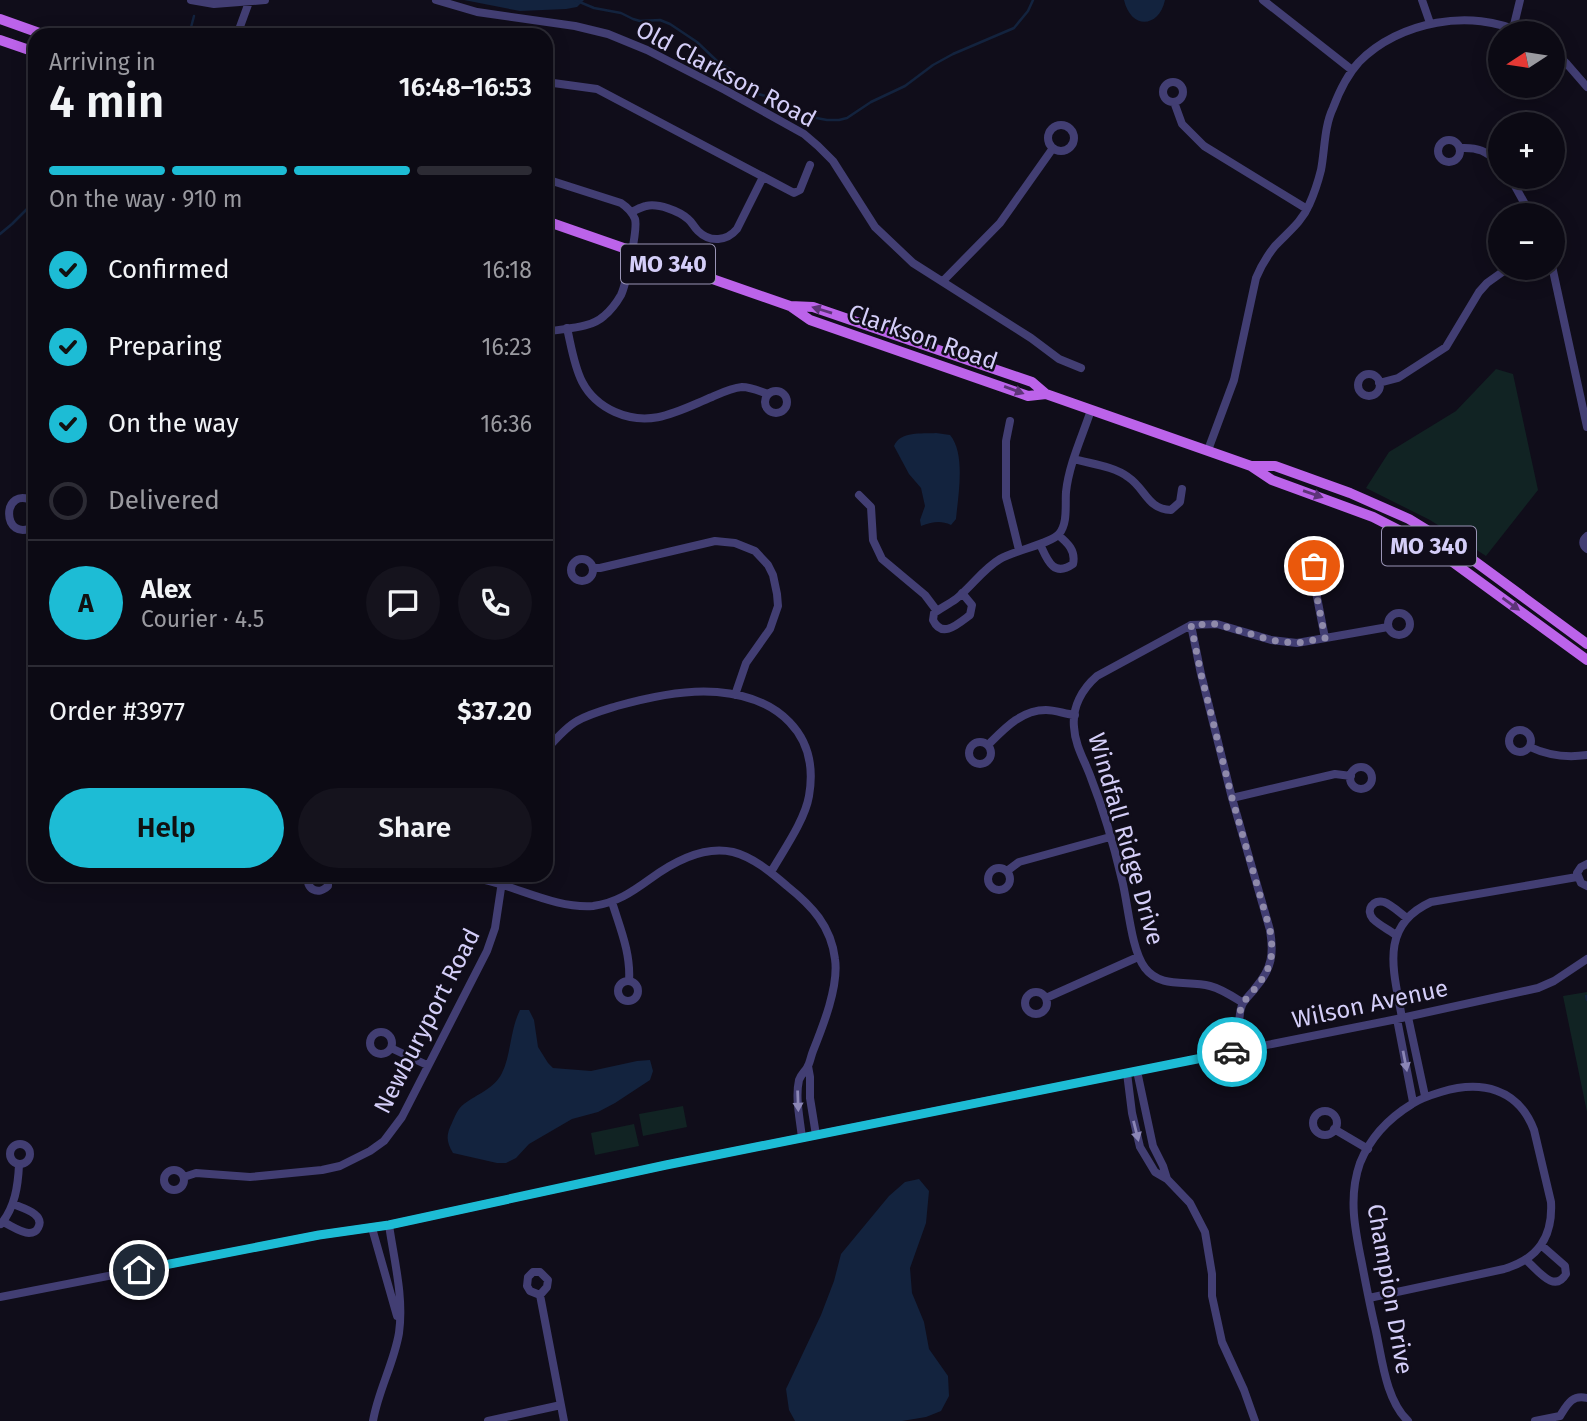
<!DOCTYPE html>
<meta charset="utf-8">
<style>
body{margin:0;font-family:"Fira Sans",sans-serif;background:#15131d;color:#f1f3f6;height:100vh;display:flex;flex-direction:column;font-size:26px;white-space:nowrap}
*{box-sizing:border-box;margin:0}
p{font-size:23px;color:#9a9aa0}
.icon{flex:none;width:38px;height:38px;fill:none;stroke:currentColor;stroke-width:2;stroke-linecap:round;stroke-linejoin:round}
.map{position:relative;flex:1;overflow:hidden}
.panel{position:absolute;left:28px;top:28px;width:525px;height:854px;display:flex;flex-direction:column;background:#0c0a14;border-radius:21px;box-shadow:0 4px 18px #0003,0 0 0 2px #2c2b34}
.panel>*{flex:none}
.needle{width:46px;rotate:258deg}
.tools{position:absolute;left:1488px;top:21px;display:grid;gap:14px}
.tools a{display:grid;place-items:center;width:77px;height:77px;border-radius:50%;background:#0c0a14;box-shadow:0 4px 18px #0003,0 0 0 2px #2c2b34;font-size:35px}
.pin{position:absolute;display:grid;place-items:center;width:60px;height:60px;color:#fff;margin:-30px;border:4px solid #fff;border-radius:50%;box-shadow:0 2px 7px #0007}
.courier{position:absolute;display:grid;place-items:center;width:70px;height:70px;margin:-35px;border:5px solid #1dbcd5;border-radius:50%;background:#fff;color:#222;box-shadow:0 2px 9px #0007}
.overview em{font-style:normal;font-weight:600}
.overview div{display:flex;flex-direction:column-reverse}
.overview{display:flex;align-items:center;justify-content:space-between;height:119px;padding:0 21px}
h1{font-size:46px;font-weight:600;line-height:52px}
.bar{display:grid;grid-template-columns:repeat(4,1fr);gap:10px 7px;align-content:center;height:84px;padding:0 21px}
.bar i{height:9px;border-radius:5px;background:#2c2b34}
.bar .selected{background:#1dbcd5}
.bar p{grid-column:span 4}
.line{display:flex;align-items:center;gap:18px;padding:0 21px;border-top:2px solid #2c2b34}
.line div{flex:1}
.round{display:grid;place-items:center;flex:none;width:74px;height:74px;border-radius:37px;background:#15131d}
ol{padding:0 21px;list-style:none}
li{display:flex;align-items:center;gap:21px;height:77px}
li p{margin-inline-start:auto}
li .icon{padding:7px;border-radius:50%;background:#1dbcd5;color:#111;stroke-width:4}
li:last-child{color:#9a9aa0}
li i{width:38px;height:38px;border:4px solid #2c2b34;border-radius:50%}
.button{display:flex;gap:14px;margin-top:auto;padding:14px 21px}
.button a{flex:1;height:80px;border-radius:42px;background:#1dbcd5;color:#111;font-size:28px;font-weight:600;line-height:80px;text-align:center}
.button a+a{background:#15131d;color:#f1f3f6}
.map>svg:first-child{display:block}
.green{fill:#112323}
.water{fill:#13233e}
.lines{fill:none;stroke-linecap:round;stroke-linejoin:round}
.stream{stroke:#13233e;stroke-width:2.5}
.minor{stroke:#423e73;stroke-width:8}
.major{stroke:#bc63ea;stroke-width:10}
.oneway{fill:#5d3478}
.oneway2{fill:#8b86b6}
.done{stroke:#8f8aaa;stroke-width:7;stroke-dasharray:0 12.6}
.route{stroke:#1dbcd5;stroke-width:9}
.labels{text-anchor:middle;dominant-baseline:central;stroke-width:5;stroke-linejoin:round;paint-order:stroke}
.shield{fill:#100d1a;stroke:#9994b5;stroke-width:2}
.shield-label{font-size:23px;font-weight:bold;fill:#d4cef8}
.street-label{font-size:24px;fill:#d4cef8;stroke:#100d1a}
</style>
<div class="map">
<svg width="1587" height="1421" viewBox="0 0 1587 1421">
<rect width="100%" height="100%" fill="#100d1a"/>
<!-- green -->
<path class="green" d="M1496 369 1513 374 1538 490 1486 556 1430 520 1366 488 1389 452 1456 411Z
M1587 992V1112L1563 996Z
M683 1106 687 1127 643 1136 639 1114Z
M634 1124 639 1146 595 1155 591 1133Z"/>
<!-- water -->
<path class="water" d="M464 0H584L577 7 566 9 520 11Z
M1124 0H1165C1159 28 1131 30 1124 0Z
M936 433 950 435C966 454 958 496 956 519L951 525C940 520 933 522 921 526L920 520 925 506 921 488 909 474 894 446C900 431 922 434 936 433Z
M520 1010H529L534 1020 538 1047 548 1063 553 1068 591 1071 637 1061 650 1060 653 1071 650 1080 615 1103 598 1112 572 1119 529 1144 516 1158 506 1163H497L453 1153C446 1141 446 1135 452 1123 455 1116 458 1108 464 1104 477 1094 494 1089 502 1073 511 1055 510 1030 520 1010Z
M919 1179 929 1191 926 1223 910 1268 912 1293 924 1322 929 1349 948 1376 949 1396 941 1411 926 1417 902 1421H795L789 1410 786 1389 821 1315 834 1281 841 1254 889 1196 905 1182Z"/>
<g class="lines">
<!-- stream -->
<path class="stream" d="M575 0 594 8 621 13 633 19 640 21 660 20 670 24 697 42 717 61 734 72 740 79 748 91 779 100 811 117 827 120H839L847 118 871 102 905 86 933 65 953 54 1014 28 1028 11 1033 0
M189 35 194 16
M0 234 12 224 35 201
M1586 996 1587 1000"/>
<!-- minor -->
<path class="minor" d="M191 0 214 4 265 0
M436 0 477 12 575 26 608 34 647 50 725 90 804 134 818 146 833 161 875 227 913 263 1031 338 1059 359 1081 368
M1263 0 1352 70
M1422 0 1430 23
M1513 29 1520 0
M237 35 249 2
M1552 50 1567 64 1587 87
M1163 92a10 10 0 1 1 20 0a10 10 0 1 1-20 0Z
M546 82 597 89 794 193 800 190 810 165
M1174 102 1182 124 1204 146 1307 209
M1048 138a13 13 0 1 1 26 0a13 13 0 1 1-26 0Z
M1438 151a11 11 0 1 1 22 0a11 11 0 1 1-22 0Z
M1460 148C1479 147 1485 151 1500 163
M1510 177 1531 215
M546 179 621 203C627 207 632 212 635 219 638 229 626 284 621 295 617 302 610 311 604 316 590 329 564 328 546 332
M631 212C636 210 641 207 646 206 658 203 679 211 688 219 692 222 694 227 698 231 710 243 727 241 737 229L763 177
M1552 266 1587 427
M943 281 1000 223 1053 148
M567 328C575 363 577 395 615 412 651 428 678 411 712 397 721 393 731 388 742 387 751 387 759 391 768 394
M1358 385a11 11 0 1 1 22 0a11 11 0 1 1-22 0Z
M1379 383 1398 378 1446 347 1479 292 1487 283 1508 268
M765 402a11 11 0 1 1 22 0a11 11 0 1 1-22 0Z
M1010 421 1006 441V497L1019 550
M1208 450 1234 380 1256 278C1261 266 1267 256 1275 246 1287 233 1302 222 1309 205 1314 194 1318 182 1321 170 1325 149 1324 127 1333 108 1339 92 1348 74 1359 62 1399 21 1472 8 1522 33
M1074 459C1091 464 1113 466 1128 477 1146 489 1147 509 1171 510L1180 502 1182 489
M859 495 871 507 873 540 882 559 925 595 937 611
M35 502C0 482 1 546 35 526
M1587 536C1582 540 1582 545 1587 549
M1040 544C1047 559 1053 578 1073 564 1076 551 1068 543 1058 535
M571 570a11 11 0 1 1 22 0a11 11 0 1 1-22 0Z
M1303 577a11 11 0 1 1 22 0a11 11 0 1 1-22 0Z
M593 568H600L715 541 735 543 755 551 768 565 773 575 777 594 778 606 770 629 746 663 735 695
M1315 587 1325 638
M962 593 972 605 970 615C958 624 942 639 933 620L934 613C941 608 949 604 956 599 972 586 983 569 1000 559 1015 550 1050 544 1059 534 1068 523 1065 506 1066 492 1069 464 1082 437 1091 410
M1388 624a11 11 0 1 1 22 0a11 11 0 1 1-22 0Z
M1191 625 1201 674 1232 798 1270 930C1274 954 1272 968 1256 987 1252 993 1245 999 1242 1005 1237 1018 1240 1036 1243 1049
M1509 741a11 11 0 1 1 22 0a11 11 0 1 1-22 0Z
M969 753a11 11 0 1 1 22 0a11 11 0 1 1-22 0Z
M988 745C1004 729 1021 710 1046 710 1055 710 1065 714 1075 715
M1530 747C1549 756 1566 758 1587 755
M546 750C555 740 566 727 577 721 589 714 604 710 617 706 649 697 685 689 717 692 777 697 820 733 809 796 805 820 783 851 771 872
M1350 778a11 11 0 1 1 22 0a11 11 0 1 1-22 0Z
M1232 798 1335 774 1351 776
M1587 864 1581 867 1577 873 1581 883 1587 886
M988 879a11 11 0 1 1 22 0a11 11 0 1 1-22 0Z
M1007 871 1019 862 1110 837
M308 875C305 889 318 896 328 886V875
M465 875C478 879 492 881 506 886 534 895 563 908 593 906 616 903 632 892 650 879 673 862 703 845 733 852 753 857 772 873 787 886 812 906 831 926 835 959 839 986 823 1026 813 1051 811 1056 810 1062 808 1066 805 1072 801 1074 799 1080 795 1098 800 1119 802 1138
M329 879 347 875
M612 902C620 928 631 953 629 981
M1396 935C1389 930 1379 925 1373 919 1365 910 1373 899 1384 902 1392 905 1400 913 1407 918
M618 991a10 10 0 1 1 20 0a10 10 0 1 1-20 0Z
M1025 1003a11 11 0 1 1 22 0a11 11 0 1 1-22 0Z
M1046 998 1138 957
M1243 1003C1232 996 1222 989 1210 986 1187 980 1161 989 1145 968 1131 950 1128 903 1122 880 1114 846 1104 811 1091 778 1085 761 1075 746 1074 727 1072 707 1082 689 1097 676L1191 625 1217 624 1271 640 1297 643 1388 627
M1408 1017 1425 1096
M1402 1018C1394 972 1378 926 1431 902L1577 877
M1397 1019 1413 1102
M370 1043a11 11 0 1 1 22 0a11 11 0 1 1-22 0Z
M391 1048 427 1065
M808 1066 810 1077V1098L816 1135
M1137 1071 1153 1146 1163 1166 1167 1179
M1127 1073 1132 1113 1140 1147 1155 1172 1167 1179 1190 1203 1205 1232 1212 1274V1296L1222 1342 1244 1390 1255 1421
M1313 1123a12 12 0 1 1 24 0a12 12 0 1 1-24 0Z
M1334 1129 1368 1149
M10 1154a10 10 0 1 1 20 0a10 10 0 1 1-20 0Z
M164 1180a10 10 0 1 1 20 0a10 10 0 1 1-20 0Z
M184 1177 196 1173 250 1177 322 1170 340 1166 370 1151 384 1141 402 1117 487 951 495 928 503 875
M3 1222C10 1225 21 1233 29 1233 33 1233 36 1232 38 1228 46 1214 22 1208 13 1204
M1 1224C15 1207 18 1186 19 1165
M372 1228 397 1316
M1526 1260C1538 1270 1554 1294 1566 1274L1565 1266 1541 1245
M533 1272H540L548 1280 547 1287 540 1295 530 1291 527 1286 528 1277Z
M540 1295 564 1421
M0 1297 319 1235 389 1225 666 1165 1397 1019 1538 988 1554 981 1587 959
M1369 1298 1504 1269C1538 1259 1553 1237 1551 1202L1534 1130C1518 1088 1481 1080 1441 1092 1431 1095 1421 1098 1412 1104 1389 1118 1370 1138 1360 1163 1348 1197 1355 1230 1362 1264 1366 1285 1370 1306 1375 1327 1382 1357 1385 1399 1408 1421
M373 1421C378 1391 394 1363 399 1333 404 1297 394 1260 389 1225
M488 1421 561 1405
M1535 1421 1560 1416C1567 1405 1572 1394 1587 1398"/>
<!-- major -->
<path class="major" d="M0 19 45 35
M0 40 35 52
M546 221 790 306 810 320 1028 396 1046 394
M790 306 813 307 1032 382 1046 394 1251 466 1272 480 1373 517 1418 540 1443 555 1587 660
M1251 466H1275L1350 493 1409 519 1458 549 1587 644"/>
</g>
<!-- one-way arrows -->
<defs><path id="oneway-solid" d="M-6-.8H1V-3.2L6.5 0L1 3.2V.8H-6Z" transform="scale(1.75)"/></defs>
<g class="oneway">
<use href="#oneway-solid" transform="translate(822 310) rotate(-163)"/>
<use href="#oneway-solid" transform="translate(1014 390) rotate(20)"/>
<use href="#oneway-solid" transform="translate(1313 494) rotate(19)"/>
<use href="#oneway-solid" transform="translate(1511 604) rotate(36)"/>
</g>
<g class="oneway2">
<use href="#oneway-solid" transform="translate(1405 1061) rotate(79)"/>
<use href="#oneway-solid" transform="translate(798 1101) rotate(88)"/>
<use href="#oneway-solid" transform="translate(1136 1131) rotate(76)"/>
</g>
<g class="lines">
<!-- done -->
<path class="done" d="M1232 1052 1243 1049C1240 1036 1237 1018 1242 1005 1245 999 1252 993 1256 987 1272 968 1274 954 1270 930L1232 798 1201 674 1191 625 1217 624 1271 640 1284 642 1297 643 1325 638 1315 587 1322 584 1324 574 1321 568 1314 566"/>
<!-- route -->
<path class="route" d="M139 1270 319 1235 389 1225 666 1165 1232 1052"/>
</g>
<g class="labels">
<!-- shield labels -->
<g class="shield">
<rect x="621" y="244.5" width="94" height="39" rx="5"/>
<rect x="1382" y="526.5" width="94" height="39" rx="5"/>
</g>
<g class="shield-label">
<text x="668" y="264">MO 340</text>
<text x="1429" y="546">MO 340</text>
</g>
<!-- street labels -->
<g class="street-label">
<text transform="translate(726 74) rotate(28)">Old Clarkson Road</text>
<text transform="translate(923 337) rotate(19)">Clarkson Road</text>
<text transform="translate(1126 839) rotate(74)">Windfall Ridge Drive</text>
<text transform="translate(1370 1004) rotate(-12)">Wilson Avenue</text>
<text transform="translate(427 1021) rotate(-63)">Newburyport Road</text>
<text transform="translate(1390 1289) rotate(80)">Champion Drive</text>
</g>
</g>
</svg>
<div class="tools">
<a><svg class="needle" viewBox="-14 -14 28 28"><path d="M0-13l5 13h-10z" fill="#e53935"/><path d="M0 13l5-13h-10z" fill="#9a9aa0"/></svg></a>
<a>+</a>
<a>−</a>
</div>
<div class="pin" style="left:1314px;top:566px;background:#ea580c"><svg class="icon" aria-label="bag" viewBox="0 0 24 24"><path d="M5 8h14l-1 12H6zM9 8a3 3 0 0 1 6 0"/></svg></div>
<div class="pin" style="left:139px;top:1270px;background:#1f2937"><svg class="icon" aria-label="home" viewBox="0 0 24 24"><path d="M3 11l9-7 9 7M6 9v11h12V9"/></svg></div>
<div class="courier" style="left:1232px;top:1052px"><svg class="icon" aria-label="car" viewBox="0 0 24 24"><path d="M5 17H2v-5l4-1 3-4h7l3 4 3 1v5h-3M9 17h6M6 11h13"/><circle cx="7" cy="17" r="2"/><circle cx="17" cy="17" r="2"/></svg></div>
<section class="panel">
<div class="overview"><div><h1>4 min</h1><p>Arriving in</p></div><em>16:48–16:53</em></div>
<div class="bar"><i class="selected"></i><i class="selected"></i><i class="selected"></i><i></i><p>On the way · 910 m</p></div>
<ol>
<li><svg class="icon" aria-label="check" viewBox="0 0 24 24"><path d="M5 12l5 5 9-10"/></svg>Confirmed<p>16:18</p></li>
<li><svg class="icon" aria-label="check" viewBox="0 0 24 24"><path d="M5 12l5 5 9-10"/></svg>Preparing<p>16:23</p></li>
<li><svg class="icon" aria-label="check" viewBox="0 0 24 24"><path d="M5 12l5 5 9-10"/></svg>On the way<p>16:36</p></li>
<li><i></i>Delivered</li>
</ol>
<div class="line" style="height:126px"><b class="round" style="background:#1dbcd5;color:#111">A</b><div><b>Alex</b><p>Courier · 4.5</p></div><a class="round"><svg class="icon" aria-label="chat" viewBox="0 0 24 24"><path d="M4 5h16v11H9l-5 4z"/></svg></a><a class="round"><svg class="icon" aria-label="phone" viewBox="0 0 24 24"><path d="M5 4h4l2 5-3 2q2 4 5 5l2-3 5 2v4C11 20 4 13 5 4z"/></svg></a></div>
<div class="line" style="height:91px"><div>Order #3977</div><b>$37.20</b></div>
<div class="button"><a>Help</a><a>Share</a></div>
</section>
</div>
